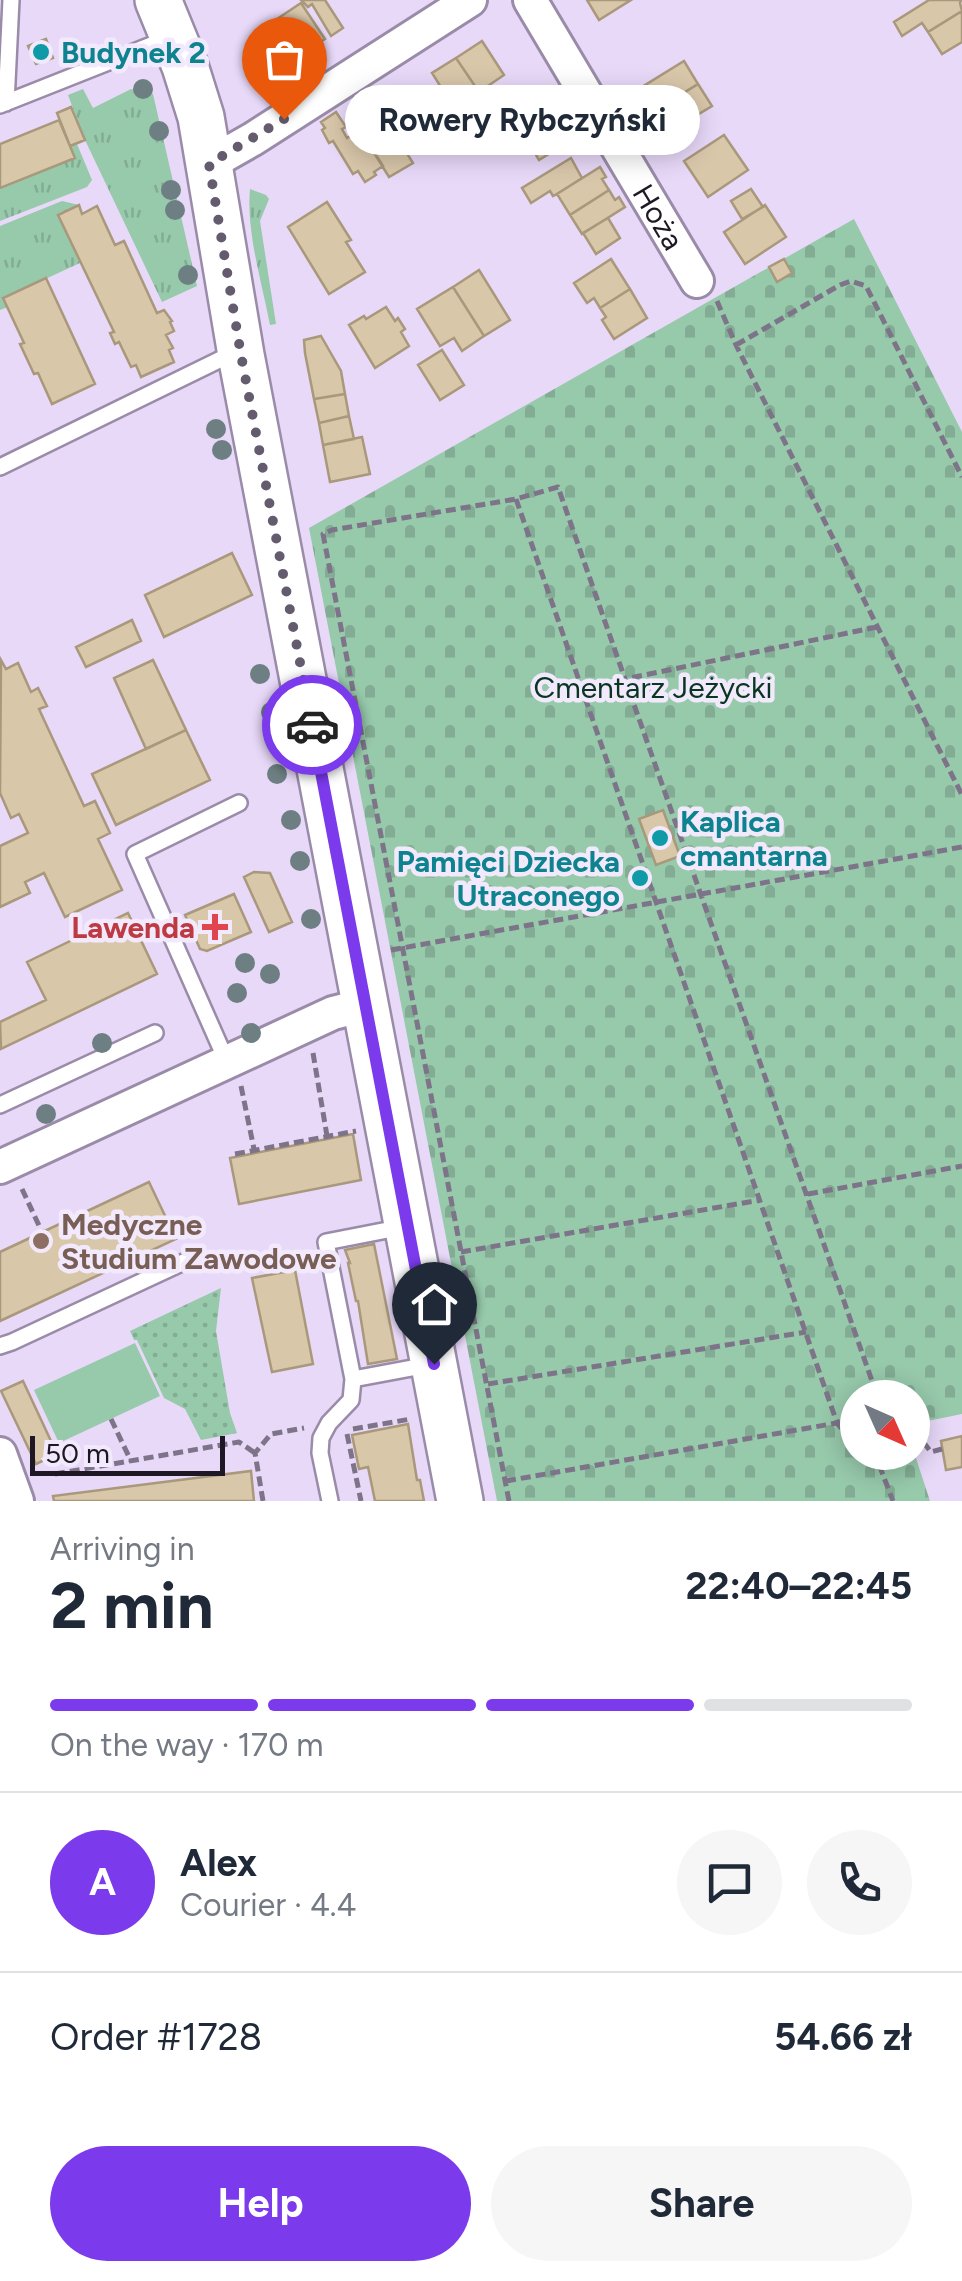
<!DOCTYPE html>
<meta charset="utf-8">
<style>
body{margin:0;font-family:Figtree,sans-serif;background:#f6f6f7;color:#1f2937;height:100vh;display:flex;flex-direction:column;font-size:38px;white-space:nowrap}
*{box-sizing:border-box;margin:0}
p{font-size:32px;color:#747a83}
.icon{flex:none;width:55px;height:55px;fill:none;stroke:currentColor;stroke-width:2;stroke-linecap:round;stroke-linejoin:round}
.map{position:relative;height:1501px;overflow:hidden}
.details{display:flex;flex-direction:column;background:#fff;flex:1}
.details>*{flex:none}
.needle{width:65px;rotate:135deg}
.buttons{position:absolute;left:840px;top:1380px;display:grid;gap:20px}
.buttons a{display:grid;place-items:center;width:90px;height:90px;border-radius:50%;background:#fff;box-shadow:0 5px 25px #0003;font-size:50px}
.scale{position:absolute;left:30px;bottom:25px;width:195px;box-sizing:border-box;padding-left:10px;border:5px solid #1d1823;border-top:0;font-size:28px;line-height:35px;white-space:nowrap;color:#1d1823;-webkit-text-stroke:8px #f2e9fc;paint-order:stroke}
.pin{position:absolute;display:grid;place-items:center;width:85px;height:85px;color:#fff;margin:-102px -42px;border-radius:50% 50% 50% 0;rotate:-45deg;box-shadow:0 0 10px #0007}
.pin .icon{rotate:45deg}
.courier{position:absolute;display:grid;place-items:center;width:100px;height:100px;margin:-50px;border:8px solid #7c3aed;border-radius:50%;background:#fff;color:#222;box-shadow:0 2px 12px #0007}
.bubble{position:absolute;height:70px;border-radius:35px;background:#fff;box-shadow:0 5px 25px #0003;font-size:32px;font-weight:700;line-height:70px;text-align:center}
.head em{font-style:normal;font-weight:700}
.head div{display:flex;flex-direction:column-reverse}
.head{display:flex;align-items:center;justify-content:space-between;height:170px;padding:0 50px}
h1{font-size:65px;font-weight:700;line-height:75px}
.bar{display:grid;grid-template-columns:repeat(4,1fr);gap:15px 10px;align-content:center;height:120px;padding:0 50px}
.bar i{height:12px;border-radius:8px;background:#e0e1e3}
.bar .current{background:#7c3aed}
.bar p{grid-column:span 4}
.line{display:flex;align-items:center;gap:25px;padding:0 50px;border-top:2px solid #e0e1e3}
.line div{flex:1}
.round{display:grid;place-items:center;flex:none;width:105px;height:105px;border-radius:52px;background:#f6f6f7}
.primary-button{display:flex;gap:20px;margin-top:auto;padding:20px 50px}
.primary-button a{flex:1;height:115px;border-radius:60px;background:#7c3aed;color:#fff;font-size:40px;font-weight:700;line-height:115px;text-align:center}
.primary-button a+a{background:#f6f6f7;color:#1f2937}
.map>svg:first-child{display:block}
.grass{fill:url(#grass-tufts)}
.cemetery{fill:url(#cemetery-stones)}
.park{fill:url(#park-dots)}
.pitch{fill:#97c9ab}
.building{fill:#d9c7aa;stroke:#a9987b;stroke-width:2.5}
.lines{fill:none;stroke-linecap:round;stroke-linejoin:round}
.lane-casing{stroke:#9a8ca9;stroke-width:20}
.street-casing{stroke:#9a8ca9;stroke-width:38}
.secondary-casing{stroke:#9a8ca9;stroke-width:50}
.path{stroke:#7e7489;stroke-width:5;stroke-dasharray:10 5;stroke-linecap:butt}
.lane{stroke:#fff;stroke-width:15}
.street{stroke:#fff;stroke-width:32}
.secondary{stroke:#fff;stroke-width:45}
.tree{fill:#6d7f82}
.done{stroke:#645c6e;stroke-width:10;stroke-dasharray:0 18}
.route{stroke:#7c3aed;stroke-width:12}
.culture-dot{fill:#0f9aa8;stroke:#f2e9fc;stroke-width:4}
.health-dot{fill:#e0444e;stroke:#f2e9fc;stroke-width:4}
.education-dot{fill:#8d6e63;stroke:#f2e9fc;stroke-width:4}
.labels{text-anchor:middle;dominant-baseline:central;stroke-width:9;stroke-linejoin:round;paint-order:stroke}
.culture-label{font-size:30px;font-weight:bold;fill:#0d838f;stroke:#f2e9fc;text-anchor:start}
.street-label{font-size:30px;fill:#1d1823;stroke:#f2e9fc}
.park-label{font-size:30px;fill:#093621;stroke:#f2e9fc}
.health-label{font-size:30px;font-weight:bold;fill:#be3a42;stroke:#f2e9fc;text-anchor:end}
.education-label{font-size:30px;font-weight:bold;fill:#785e54;stroke:#f2e9fc;text-anchor:start}
</style>
<div class="map">
<svg width="962" height="1501" viewBox="0 0 962 1501">
<defs>
<pattern id="grass-tufts" width="24" height="20" patternUnits="userSpaceOnUse" patternTransform="scale(2.5)"><rect width="24" height="20" fill="#97c9ab"/><path d="M3 7l-1-3M5 7V3M7 7l1-3M15 17l-1-3M17 17v-4M19 17l1-3" fill="none" stroke="#82ac93"/></pattern>
<pattern id="cemetery-stones" width="16" height="16" patternUnits="userSpaceOnUse" patternTransform="scale(2.5)"><rect width="16" height="16" fill="#97c9ab"/><path d="M2 7V4a2 2 0 0 1 4 0v3zM10 15v-3a2 2 0 0 1 4 0v3z" fill="#82ac93"/></pattern>
<pattern id="park-dots" width="8" height="8" patternUnits="userSpaceOnUse" patternTransform="scale(2.5)"><rect width="8" height="8" fill="#97c9ab"/><path d="M2 2h.1M6 6h.1" fill="none" stroke="#82ac93" stroke-width="1.8" stroke-linecap="round"/></pattern>
</defs>
<rect width="100%" height="100%" fill="#e8d9f9"/>
<!-- grass -->
<path class="grass" d="M83 89 93 108 131 89 153 94 197 286 162 302 85 140 68 95Z
M77 144 92 180 87 187 0 221V188L74 158 70 146Z
M250 189 266 195 269 199 260 221 276 324 270 325C262 283 246 231 250 189Z
M62 201 79 205 58 215 80 263 4 298 8 307 0 310V226Z"/>
<!-- cemetery -->
<path class="cemetery" d="M854 219 962 432V1414L913 1424 912 1398H858V1452H912L913 1449 930 1501H497L309 528Z"/>
<!-- park -->
<path class="park" d="M221 1288 216 1331 230 1413 237 1433 201 1440 185 1409 164 1398 137 1340H134L130 1331Z"/>
<!-- pitch -->
<path class="pitch" d="M135 1343 160 1396 59 1443 34 1390Z"/>
<!-- building -->
<path class="building" d="M301 0H325L343 28 331 36 312 4 308 7Z
M587 0H631L599 20Z
M929 0H961L960 3 962 11 928 32 922 23 902 36 894 22Z
M301 3 325 39 289 63 265 27Z
M962 11V42L942 54 928 32Z
M46 39 53 58 36 64 28 46Z
M482 41 504 75 479 92 456 58Z
M263 54 273 70 278 66 290 85 267 99 248 63Z
M456 58 479 92 454 108 432 73Z
M684 61 698 84 656 110 642 87Z
M698 84 712 106 669 132 656 110Z
M549 94 562 115 534 133 521 111Z
M372 106 378 107 413 163 389 177 355 122 366 115V110Z
M71 107 85 140 70 146 57 113Z
M336 112 346 127 342 129 347 138 360 130 383 166 374 172 376 175 365 182 358 171 353 174 333 141 329 143 322 130 325 128 321 122Z
M562 115 576 137 539 160 526 138Z
M59 120 75 158 0 188V144Z
M724 135 748 170 708 197 684 161Z
M571 158 582 178 557 194 553 196 550 191 531 203 522 188Z
M600 167 606 177 602 179 609 190 570 215 557 194Z
M751 189 763 207 742 219 731 201Z
M609 190 615 200 619 197 625 207 582 234 570 215Z
M327 202 351 240 346 242 365 272 329 294 288 227Z
M79 205 82 214 97 206 115 245 124 241 157 313 164 310 172 321 170 322 174 331 166 335 173 348 169 350 174 362 141 377 136 365 131 367 119 342 115 344 110 333 114 332 58 215Z
M765 205 786 237 745 264 724 232Z
M608 218 620 238 596 254 583 233Z
M611 259 630 289 600 308 594 298 587 303 574 283Z
M784 259 792 273 777 282 769 267Z
M479 270 510 320 484 336 453 287Z
M46 278 95 384 52 404 38 373 34 374 20 344 24 343 3 298Z
M453 287 484 336 462 351 454 338 440 346 417 309Z
M630 289 647 318 614 339 602 320 606 317 600 308Z
M386 307 395 321 398 318 405 329 401 332 409 346 375 368 349 325 364 316 366 319Z
M321 336 341 371 345 394 314 399 305 353 304 340Z
M442 350 464 385 440 400 418 365Z
M345 394 349 416 319 423 314 399Z
M349 416 354 439 323 445 319 423Z
M362 437 370 474 330 482 323 445Z
M232 553 252 595 164 637 145 595Z
M132 620 141 641 86 667 76 647Z
M1 660 6 669 18 663 31 692 38 688 47 706 39 709 84 806 95 801 110 833 98 839 122 890 65 917 44 873 25 882 30 893 0 907V846L28 833 19 814 11 818 0 793Z
M153 660 186 730 146 749 114 678Z
M186 730 210 780 116 825 92 774Z
M663 810 680 856 656 865 639 819Z
M254 872 270 873 292 922 269 932 244 877Z
M234 894 251 932 207 951 200 949 185 915Z
M128 913 157 974 1 1049 0 1022 46 1000 27 962Z
M353 1134 361 1180 239 1204 230 1158Z
M149 1182 176 1239 0 1321V1252Z
M374 1244 397 1359 368 1364 358 1301H356L348 1263H350L345 1250Z
M295 1270 313 1364 272 1372 252 1278Z
M23 1381 57 1454 36 1464 1 1391Z
M408 1424 417 1480H420L424 1501H375L368 1467 359 1469 352 1435Z
M962 1436V1467L946 1470 941 1441Z
M251 1471 254 1501H54L53 1496Z"/>
<g class="lines">
<!-- lane casing -->
<g class="lane-casing">
<path id="lane" d="M6 103 11 0
M0 105 169 38
M0 467 221 359 236 356
M227 1062 135 854 239 803
M0 1105 155 1033
M0 1346 12 1342 188 1260
M353 1379 428 1365
M330 1501 320 1453 321 1438 329 1423 351 1400 353 1379 326 1242 403 1227"/>
</g>
<!-- street casing -->
<g class="street-casing">
<g id="street">
<path id="s1" d="M530 0 697 281"/>
<path d="M209 164 253 139 470 0"/>
<path d="M0 1167 333 1013 365 1005"/>
<path d="M0 1454 17 1501"/>
</g>
</g>
<!-- secondary casing -->
<g class="secondary-casing">
<path id="secondary" d="M158 0 185 66 201 117 241 355 460 1501"/>
</g>
<!-- path -->
<path class="path" d="M717 301 736 345 962 795
M736 345 840 285 851 281 866 286 962 477
M516 499 837 1423 858 1449
M877 627 625 679 878 1398
M391 950 962 847
M313 1053 327 1136
M241 1086 254 1149
M235 1154 356 1131
M22 1189 42 1232
M808 1194 962 1166
M461 1252 760 1200
M488 1384 806 1332
M111 1419 131 1461
M353 1429 411 1419
M347 1434 361 1501
M912 1435 917 1434 931 1452 942 1449
M863 1452 877 1462
M884 1452 878 1462 893 1501
M55 1474 239 1442 255 1453
M506 1481 837 1423 858 1408
M263 1501 255 1453 271 1434 304 1428
M509 1501 323 534 332 530 516 499 558 487 625 679"/>
<!-- lane -->
<use href="#lane" class="lane"/>
<!-- street -->
<use href="#street" class="street"/>
<!-- secondary -->
<use href="#secondary" class="secondary"/>
</g>
<!-- trees -->
<g class="tree">
<circle cx="143" cy="89" r="10"/>
<circle cx="159" cy="131" r="10"/>
<circle cx="171" cy="190" r="10"/>
<circle cx="175" cy="210" r="10"/>
<circle cx="188" cy="275" r="10"/>
<circle cx="216" cy="429" r="10"/>
<circle cx="222" cy="450" r="10"/>
<circle cx="260" cy="674" r="10"/>
<circle cx="271" cy="712" r="10"/>
<circle cx="275" cy="733" r="10"/>
<circle cx="277" cy="774" r="10"/>
<circle cx="291" cy="820" r="10"/>
<circle cx="300" cy="861" r="10"/>
<circle cx="311" cy="919" r="10"/>
<circle cx="245" cy="963" r="10"/>
<circle cx="270" cy="974" r="10"/>
<circle cx="237" cy="993" r="10"/>
<circle cx="251" cy="1033" r="10"/>
<circle cx="102" cy="1043" r="10"/>
<circle cx="46" cy="1114" r="10"/>
</g>
<g class="lines">
<!-- done -->
<path class="done" d="M284 119 209 164 241 355 312 725"/>
<!-- route -->
<path class="route" d="M312 725 434 1364"/>
</g>
<!-- markers -->
<g class="culture-dot">
<circle cx="41" cy="52" r="10"/>
<circle cx="660" cy="838" r="10"/>
<circle cx="640" cy="878" r="10"/>
</g>
<path class="health-dot" d="M210 912h10v10h10v10h-10v10h-10v-10h-10v-10h10z"/>
<circle class="education-dot" cx="41" cy="1241" r="10"/>
<g class="labels">
<!-- culture labels -->
<g class="culture-label">
<text x="61" y="52">Budynek 2</text>
<text x="680" y="821">Kaplica<tspan x="680" dy="34">cmantarna</tspan></text>
<text x="620" y="861" text-anchor="end">Pamięci Dziecka<tspan x="620" dy="34">Utraconego</tspan></text>
</g>
<!-- street labels -->
<g class="street-label">
<text stroke="none"><textPath href="#s1" startOffset="252">Hoża</textPath></text>
</g>
<!-- park labels -->
<g class="park-label">
<text x="653" y="687">Cmentarz Jeżycki</text>
</g>
<!-- health labels -->
<g class="health-label">
<text x="195" y="927">Lawenda</text>
</g>
<!-- education labels -->
<g class="education-label">
<text x="61" y="1224">Medyczne<tspan x="61" dy="34">Studium Zawodowe</tspan></text>
</g>
</g>
</svg>
<div class="buttons">
<a><svg class="needle" viewBox="-14 -14 28 28"><path d="M0-13l5 13h-10z" fill="#e53935"/><path d="M0 13l5-13h-10z" fill="#747a83"/></svg></a>
</div>
<div class="scale">50 m</div>
<div class="pin" style="left:284px;top:119px;background:#ea580c"><svg class="icon" aria-label="bag" viewBox="0 0 24 24"><path d="M5 8h14l-1 12H6zM9 8a3 3 0 0 1 6 0"/></svg></div>
<div class="pin" style="left:434px;top:1364px;background:#1f2937"><svg class="icon" aria-label="home" viewBox="0 0 24 24"><path d="M3 11l9-7 9 7M6 9v11h12V9"/></svg></div>
<div class="courier" style="left:312px;top:725px"><svg class="icon" aria-label="car" viewBox="0 0 24 24"><path d="M5 17H2v-5l4-1 3-4h7l3 4 3 1v5h-3M9 17h6M6 11h13"/><circle cx="7" cy="17" r="2"/><circle cx="17" cy="17" r="2"/></svg></div>
<div class="bubble" style="left:345px;top:85px;width:355px">Rowery Rybczyński</div>
</div>
<section class="details">
<div class="head"><div><h1>2 min</h1><p>Arriving in</p></div><em>22:40–22:45</em></div>
<div class="bar"><i class="current"></i><i class="current"></i><i class="current"></i><i></i><p>On the way · 170 m</p></div>
<div class="line" style="height:180px"><b class="round" style="background:#7c3aed;color:#fff">A</b><div><b>Alex</b><p>Courier · 4.4</p></div><a class="round"><svg class="icon" aria-label="chat" viewBox="0 0 24 24"><path d="M4 5h16v11H9l-5 4z"/></svg></a><a class="round"><svg class="icon" aria-label="phone" viewBox="0 0 24 24"><path d="M5 4h4l2 5-3 2q2 4 5 5l2-3 5 2v4C11 20 4 13 5 4z"/></svg></a></div>
<div class="line" style="height:130px"><div>Order #1728</div><b>54.66 zł</b></div>
<div class="primary-button"><a>Help</a><a>Share</a></div>
</section>
